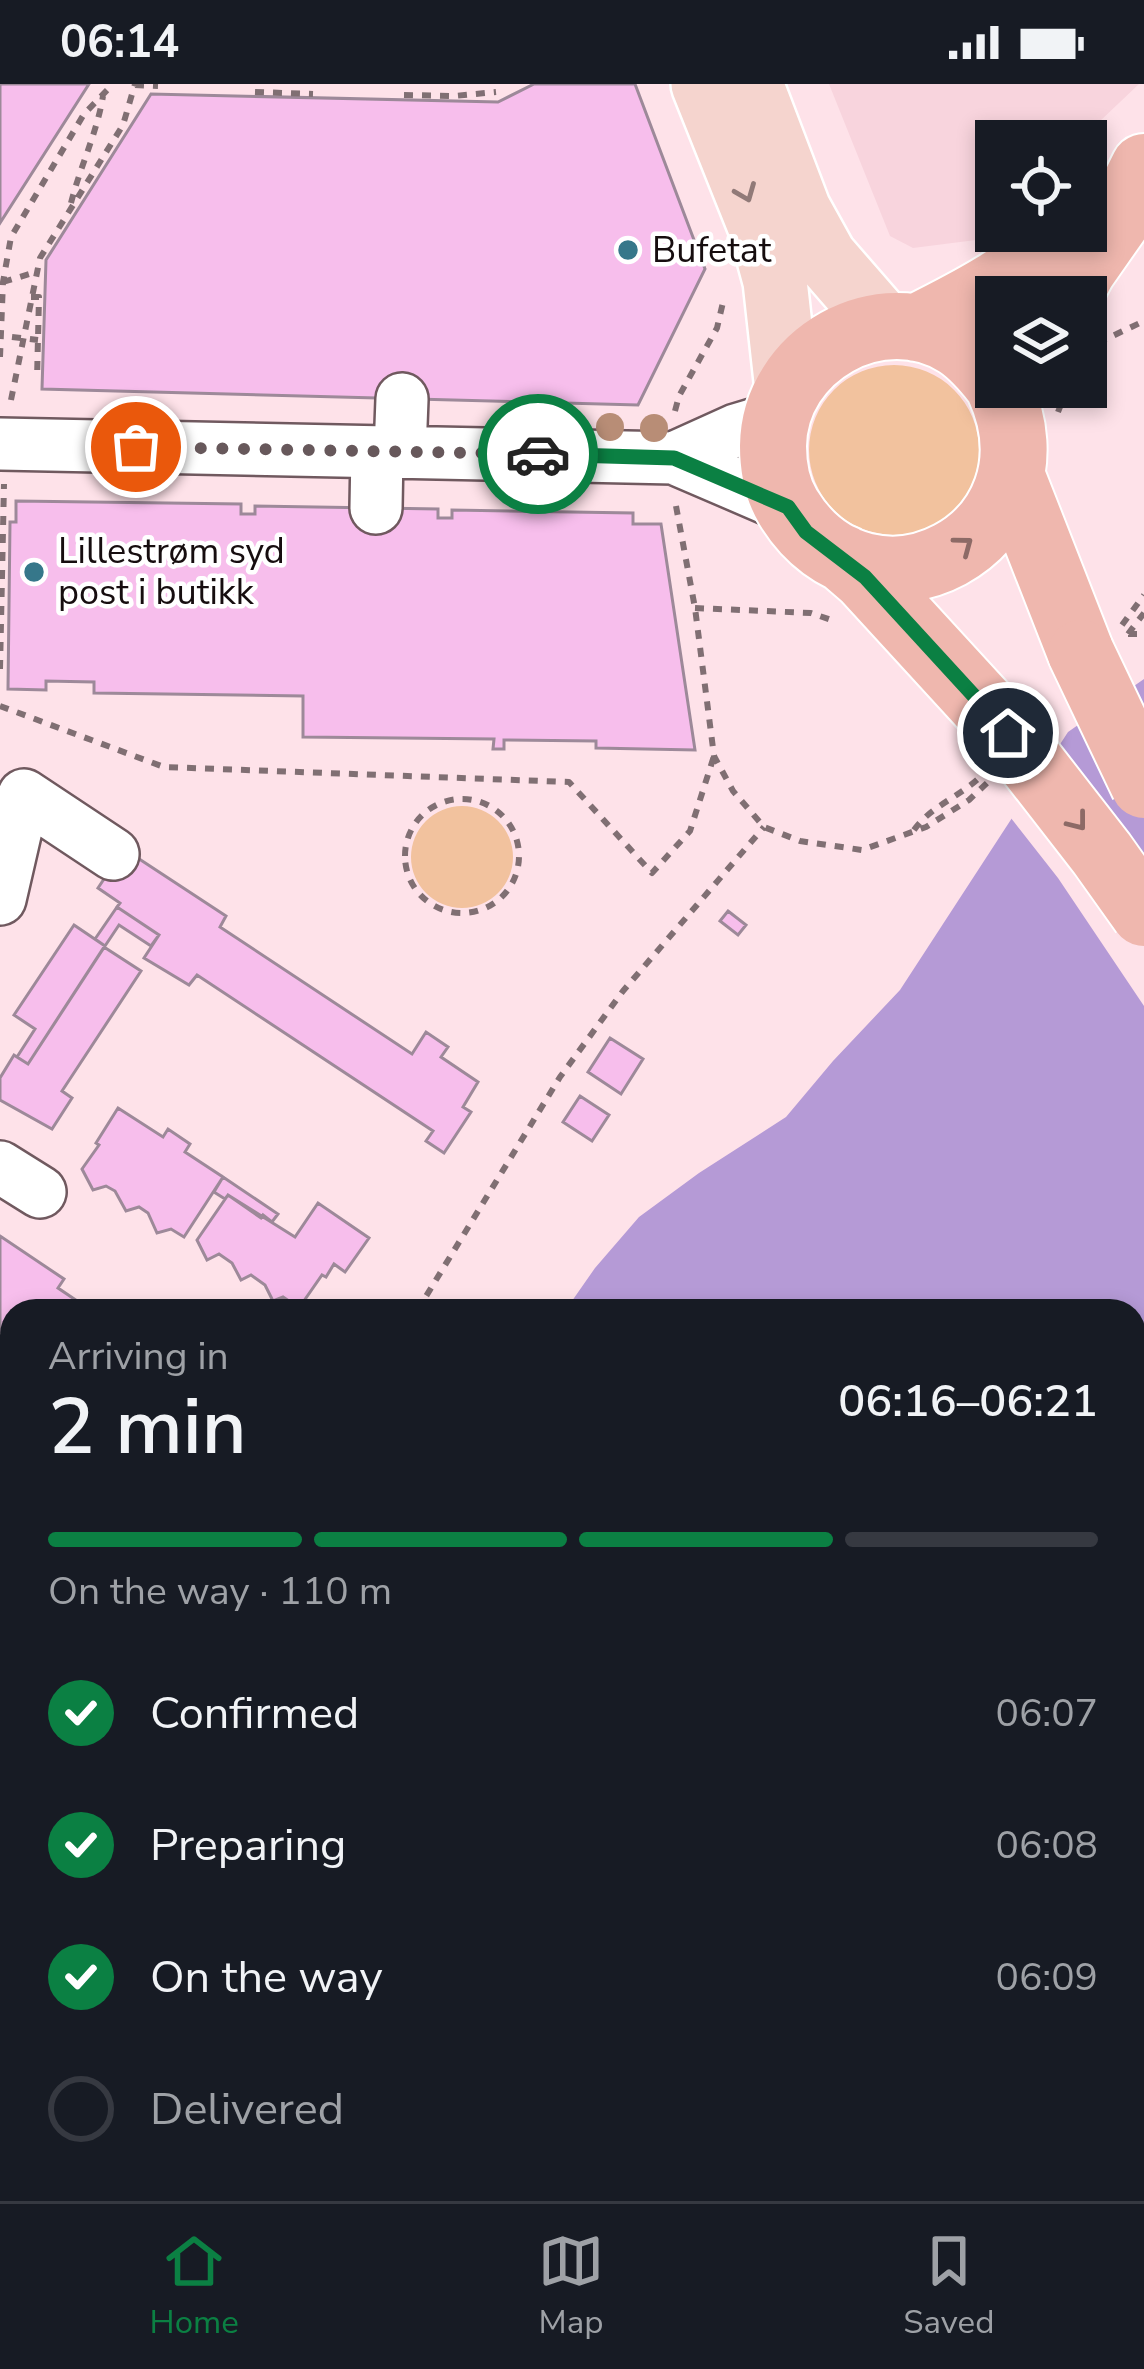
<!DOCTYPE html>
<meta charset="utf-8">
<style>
body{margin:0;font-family:"Nunito Sans",sans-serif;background:#20242c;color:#f1f3f6;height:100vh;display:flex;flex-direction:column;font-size:45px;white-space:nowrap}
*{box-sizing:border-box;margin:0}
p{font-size:39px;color:#9ea1a6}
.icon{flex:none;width:66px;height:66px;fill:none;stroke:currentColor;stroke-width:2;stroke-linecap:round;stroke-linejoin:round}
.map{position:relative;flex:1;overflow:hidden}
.details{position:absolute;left:0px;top:1215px;width:1146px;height:903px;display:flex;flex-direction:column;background:#171b24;border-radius:36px 36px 0 0;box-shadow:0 6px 18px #0003}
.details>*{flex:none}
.fabs{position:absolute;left:975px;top:36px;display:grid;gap:24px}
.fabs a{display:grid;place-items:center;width:132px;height:132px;border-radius:0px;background:#171b24;box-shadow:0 6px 18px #0003;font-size:60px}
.pin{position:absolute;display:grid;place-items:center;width:102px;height:102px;color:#fff;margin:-51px;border:6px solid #fff;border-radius:50%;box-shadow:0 3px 12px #0007}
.courier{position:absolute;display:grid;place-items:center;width:120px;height:120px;margin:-60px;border:9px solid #0b8043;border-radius:50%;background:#fff;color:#222;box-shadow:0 3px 15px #0007}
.headline em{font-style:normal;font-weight:600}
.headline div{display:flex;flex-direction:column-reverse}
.headline{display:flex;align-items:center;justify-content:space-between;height:204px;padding:0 48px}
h1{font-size:78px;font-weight:600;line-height:90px}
.bar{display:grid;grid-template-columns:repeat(4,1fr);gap:18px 12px;align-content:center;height:144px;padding:0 48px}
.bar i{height:15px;border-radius:9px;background:#363941}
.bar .active{background:#0b8043}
.bar p{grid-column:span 4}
ol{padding:0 48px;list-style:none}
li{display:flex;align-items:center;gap:36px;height:132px}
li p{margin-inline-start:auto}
li .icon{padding:12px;border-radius:50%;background:#0b8043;color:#fff;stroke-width:4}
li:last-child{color:#9ea1a6}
li i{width:66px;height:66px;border:6px solid #363941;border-radius:50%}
.status{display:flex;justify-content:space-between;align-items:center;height:84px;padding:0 60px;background:#171b24;direction:ltr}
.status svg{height:33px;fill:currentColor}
.tabs{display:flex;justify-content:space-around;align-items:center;height:168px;border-top:3px solid #363941;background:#171b24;font-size:33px;color:#9ea1a6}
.tabs a{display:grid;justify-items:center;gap:6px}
.tabs .active{color:#0b8043}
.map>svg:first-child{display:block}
.built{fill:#f8d4dd}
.green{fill:#f2c29e}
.water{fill:#b59ad6}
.pier{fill:#fee2e9}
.building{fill:#f7beec;stroke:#9d8999;stroke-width:3}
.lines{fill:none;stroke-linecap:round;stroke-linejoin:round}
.minor-casing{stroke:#70595f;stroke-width:56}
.major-casing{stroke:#fff;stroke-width:68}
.highway-casing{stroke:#fff;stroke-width:70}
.path{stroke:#806f73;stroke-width:6;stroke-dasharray:9 9;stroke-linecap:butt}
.minor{stroke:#fff;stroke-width:51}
.major{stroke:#f5d4ce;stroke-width:63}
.highway{stroke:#efb7ae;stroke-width:66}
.highway-bridge-casing{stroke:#fff;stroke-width:70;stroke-linecap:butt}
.highway-bridge{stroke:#efb7ae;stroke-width:66}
.tree{fill:#b88d76}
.oneway{stroke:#917a78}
.oneway2{stroke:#8d6a66}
.done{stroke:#67585b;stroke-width:12;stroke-dasharray:0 21.6}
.route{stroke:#0b8043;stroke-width:15}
.poi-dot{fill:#36778a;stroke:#fff;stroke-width:4.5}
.labels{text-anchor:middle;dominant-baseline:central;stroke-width:9;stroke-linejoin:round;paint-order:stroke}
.poi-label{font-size:36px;fill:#160d0f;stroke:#fff;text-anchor:start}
</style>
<div class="status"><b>06:14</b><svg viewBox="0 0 49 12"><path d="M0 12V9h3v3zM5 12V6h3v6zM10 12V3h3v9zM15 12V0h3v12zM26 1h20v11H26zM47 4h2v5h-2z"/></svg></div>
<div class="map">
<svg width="1144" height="2117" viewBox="0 0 1144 2117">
<rect width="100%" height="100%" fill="#fee2e9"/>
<!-- built -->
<path class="built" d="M829 0H1139L1079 57H996V137L976 156 913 164 890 152Z"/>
<!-- green -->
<path class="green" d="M809 366a85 85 0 1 1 170 0a85 85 0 1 1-170 0Z
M411 773a51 51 0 1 1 102 0a51 51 0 1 1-102 0Z"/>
<!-- water -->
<path class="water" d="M1144 595V1410L1134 1419V1227H565L595 1184 639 1133 699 1089 786 1033 833 977 900 906 1068 648Z
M12 1859V2106H507L510 2117H0V1874Z"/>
<!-- pier -->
<path class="pier" d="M1051 662 1144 785V922L1058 794 1007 729Z"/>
<!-- building -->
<path class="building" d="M0 0H89L0 139Z
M534 0H635L705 185 638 321 42 305 46 176 151 10 498 18Z
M16 417 241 420V430H255V422L438 425V434H452V426L633 429V440H661L695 666 596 664V657L504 656V665H493L494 655 303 653V612L94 609V598L46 597V606L8 605 10 438H16Z
M124 765 226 832 220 843 412 970 426 948 448 963 441 973 478 998 463 1023 471 1028 444 1069 426 1057 433 1047 197 891 189 901 144 874 159 851 117 823 120 819 98 804Z
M117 823 159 851 151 862 119 841 105 862 95 855Z
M728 827 746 841 738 851 720 837Z
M74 841 105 862 28 980 17 973 35 945 14 931Z
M104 863 141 887 62 1007 72 1014 52 1045 0 1016V994L14 971 28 980Z
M610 954 643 975 621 1010 588 988Z
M580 1012 609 1031 592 1057 563 1038Z
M118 1024 163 1053 168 1045 190 1060 185 1068 223 1093 184 1153 171 1145 157 1149 148 1129 139 1123 126 1127 115 1107 106 1102 93 1106 82 1085 99 1061 96 1059Z
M223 1093 278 1130 272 1138 263 1131 261 1134 228 1111 225 1115 214 1108Z
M228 1111 295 1153 318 1119 369 1154 345 1188 334 1180 326 1193 322 1191 299 1224 283 1213 273 1217 265 1201 251 1191 241 1196 232 1179 219 1170 207 1176 197 1156Z
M0 1152 64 1195 58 1204 92 1227H12V1236L3 1249 0 1247Z
M6 1407 12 1411V1507L7 1504 0 1508V1415Z
M0 1622 12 1630V1650L6 1658 12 1662V1667L0 1685Z
M808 2106H917L913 2117 895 2111 893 2117H843Z"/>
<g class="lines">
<!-- minor casing -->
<g class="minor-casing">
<path id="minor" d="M0 360 674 374 788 423
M400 368 402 315
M674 374 736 346 776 334
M376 424 377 368
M0 815 24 711 113 770
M0 1083 40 1108"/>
</g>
<!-- major casing -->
<g class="major-casing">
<path id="major" d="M703 0 761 145 775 197 787 306
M751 0 799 126 825 173 885 242
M1134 1877 1144 1856
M1008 2117 1015 2106"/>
</g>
<!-- highway casing -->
<g class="highway-casing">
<path id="highway" d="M1068 213 1083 185 1118 135 1144 83
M916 244C970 217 1021 191 1065 147
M996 298C985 284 973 270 958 260 880 210 774 271 773 362 773 382 777 405 788 423 869 557 1069 456 999 303
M1012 393 1081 569
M843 474 865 493 1008 649"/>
</g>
<!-- path -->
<path class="path" d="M135 1 158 2
M255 8 313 10
M404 11 454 12 496 8
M71 119C80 83 97 49 103 12
M3 198 36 188
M31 213H39L37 295
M12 253 38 256
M0 273 3 198 11 153 84 30 113 0
M1086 273 1104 256 1144 237
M11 316 40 174 123 41 135 0
M675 327 679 312 717 244 724 214
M1058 328 1068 303
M676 422 695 524 714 672 733 707 764 743 800 757 862 766 926 743 969 716 988 698
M695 524 811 529 834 537
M1122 541 1144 511
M1128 550 1144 529
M1128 550H1144
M0 585 4 400
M0 622 164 683 569 698 652 789 690 747 714 672
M405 772a57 57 0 1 1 114 0a57 57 0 1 1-114 0Z
M914 746C929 724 958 713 978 695
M417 1227 560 993 623 907 764 743
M1134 1585 1144 1584
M0 1740 12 1727
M695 2117 699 2106
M1131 2117 1144 2116"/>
<!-- minor -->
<use href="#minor" class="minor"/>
<!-- major -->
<use href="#major" class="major"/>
<!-- highway -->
<use href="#highway" class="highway"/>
<!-- highway-bridge casing -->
<g class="highway-bridge-casing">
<path id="highway-bridge" d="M1081 569 1144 701
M1008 649 1102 770 1144 829"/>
</g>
<!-- highway-bridge -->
<use href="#highway-bridge" class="highway-bridge"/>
</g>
<!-- trees -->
<g class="tree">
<circle cx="567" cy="343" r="14"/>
<circle cx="610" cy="343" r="14"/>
<circle cx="654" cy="344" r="14"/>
</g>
<!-- one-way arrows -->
<defs><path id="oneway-chevron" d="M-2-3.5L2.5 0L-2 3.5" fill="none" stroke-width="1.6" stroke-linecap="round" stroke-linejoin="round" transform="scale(3)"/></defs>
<use class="oneway" href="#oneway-chevron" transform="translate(746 109) rotate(68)"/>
<g class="oneway2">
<use href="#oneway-chevron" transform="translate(964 461) rotate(-37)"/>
<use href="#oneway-chevron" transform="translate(1078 738) rotate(52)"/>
</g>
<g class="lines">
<!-- done -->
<path class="done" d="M136 363 538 370"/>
<!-- route -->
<path class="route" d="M538 370 674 374 788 423 806 448 865 493 1008 649"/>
</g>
<!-- markers -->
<g class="poi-dot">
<circle cx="628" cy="166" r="12"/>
<circle cx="34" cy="488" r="12"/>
</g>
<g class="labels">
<!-- poi labels -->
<g class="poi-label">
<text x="652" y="166">Bufetat</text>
<text x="58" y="467">Lillestrøm syd<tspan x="58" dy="41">post i butikk</tspan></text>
</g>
</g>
</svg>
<div class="fabs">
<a><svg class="icon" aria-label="locate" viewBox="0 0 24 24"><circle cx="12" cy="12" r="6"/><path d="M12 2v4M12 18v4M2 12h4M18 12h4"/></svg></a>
<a><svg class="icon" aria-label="layers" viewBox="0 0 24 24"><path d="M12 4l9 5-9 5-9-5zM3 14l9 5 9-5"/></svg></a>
</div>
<div class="pin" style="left:136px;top:363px;background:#ea580c"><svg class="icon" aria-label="bag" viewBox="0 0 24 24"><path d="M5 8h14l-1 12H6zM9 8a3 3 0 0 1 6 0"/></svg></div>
<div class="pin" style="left:1008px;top:649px;background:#1f2937"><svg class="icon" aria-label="home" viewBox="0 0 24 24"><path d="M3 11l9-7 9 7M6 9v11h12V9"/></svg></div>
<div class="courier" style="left:538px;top:370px"><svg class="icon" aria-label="car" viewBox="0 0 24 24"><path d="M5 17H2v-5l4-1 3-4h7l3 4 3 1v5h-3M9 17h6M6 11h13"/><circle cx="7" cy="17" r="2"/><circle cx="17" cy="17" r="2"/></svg></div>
<section class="details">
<div class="headline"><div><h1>2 min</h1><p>Arriving in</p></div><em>06:16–06:21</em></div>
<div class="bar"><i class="active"></i><i class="active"></i><i class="active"></i><i></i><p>On the way · 110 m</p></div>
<ol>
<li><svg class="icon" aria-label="check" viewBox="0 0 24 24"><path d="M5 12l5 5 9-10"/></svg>Confirmed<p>06:07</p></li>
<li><svg class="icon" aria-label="check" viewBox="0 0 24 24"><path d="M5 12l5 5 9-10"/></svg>Preparing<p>06:08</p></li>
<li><svg class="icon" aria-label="check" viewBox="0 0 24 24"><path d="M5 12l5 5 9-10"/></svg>On the way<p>06:09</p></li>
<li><i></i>Delivered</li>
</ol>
</section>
</div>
<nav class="tabs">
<a class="active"><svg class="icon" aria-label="home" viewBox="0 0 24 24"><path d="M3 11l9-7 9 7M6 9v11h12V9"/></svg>Home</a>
<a><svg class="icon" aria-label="map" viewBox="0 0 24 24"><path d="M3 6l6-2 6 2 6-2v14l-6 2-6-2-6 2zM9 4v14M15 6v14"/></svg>Map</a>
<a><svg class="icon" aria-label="saved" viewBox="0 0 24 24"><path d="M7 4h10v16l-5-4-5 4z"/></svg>Saved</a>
</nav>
